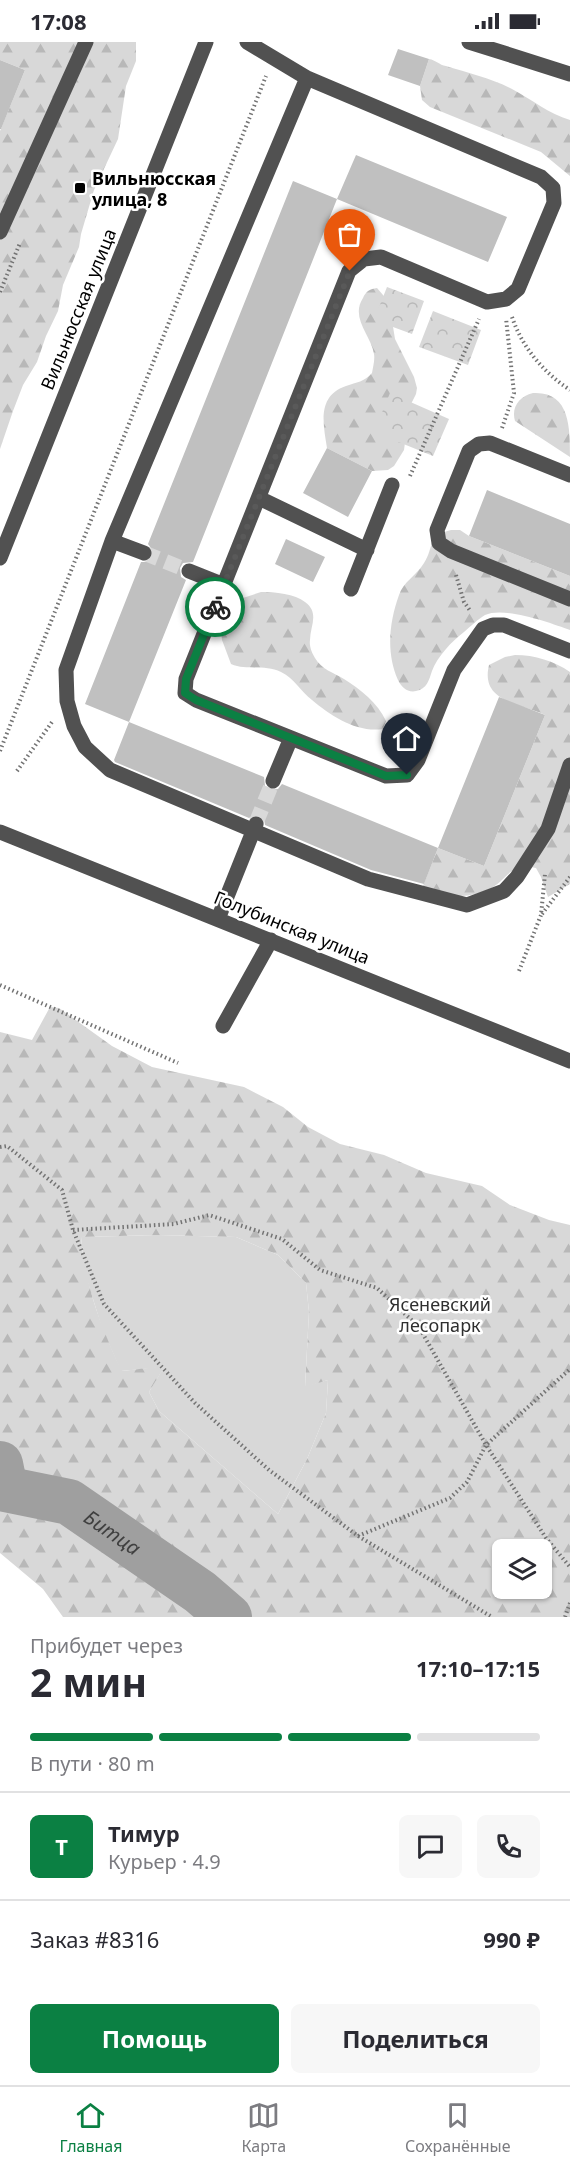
<!DOCTYPE html>
<html lang="ru">
<meta charset="utf-8">
<style>
body{margin:0;font-family:"Noto Sans",sans-serif;background:#f7f7f7;color:#2b2b33;height:100vh;display:flex;flex-direction:column;font-size:22px;white-space:nowrap}
*{box-sizing:border-box;margin:0}
p{font-size:20px;color:#7c7c81}
.icon{flex:none;width:33px;height:33px;fill:none;stroke:currentColor;stroke-width:2;stroke-linecap:round;stroke-linejoin:round}
.map{position:relative;height:1575px;overflow:hidden}
.sheet{display:flex;flex-direction:column;background:#fff;flex:1}
.sheet>*{flex:none}
.controls{position:absolute;left:492px;top:1497px;display:grid;gap:12px}
.controls a{display:grid;place-items:center;width:60px;height:60px;border-radius:9px;background:#fff;box-shadow:0 2px 4px #0004;font-size:30px}
.pin{position:absolute;display:grid;place-items:center;width:51px;height:51px;color:#fff;margin:-62px -26px;border-radius:50% 50% 50% 0;rotate:-45deg;box-shadow:0 0 6px #0007}
.pin .icon{rotate:45deg}
.courier{position:absolute;display:grid;place-items:center;width:60px;height:60px;margin:-30px;border:4px solid #0b8043;border-radius:50%;background:#fff;color:#222;box-shadow:0 2px 8px #0007}
.overview em{font-style:normal;font-weight:700}
.overview div{display:flex;flex-direction:column-reverse}
.overview{display:flex;align-items:center;justify-content:space-between;height:102px;padding:0 30px}
h1{font-size:39px;font-weight:700;line-height:45px}
.bar{display:grid;grid-template-columns:repeat(4,1fr);gap:9px 6px;align-content:center;height:72px;padding:0 30px}
.bar i{height:8px;border-radius:4px;background:#e1e1e2}
.bar .on{background:#0b8043}
.bar p{grid-column:span 4}
.line{display:flex;align-items:center;gap:15px;padding:0 30px;border-top:2px solid #e1e1e2}
.line div{flex:1}
.round{display:grid;place-items:center;flex:none;width:63px;height:63px;border-radius:9px;background:#f7f7f7}
.button{display:flex;gap:12px;margin-top:auto;padding:12px 30px}
.button a{flex:1;height:69px;border-radius:9px;background:#0b8043;color:#fff;font-size:24px;font-weight:700;line-height:69px;text-align:center}
.button a+a{background:#f7f7f7;color:#2b2b33}
.status{display:flex;justify-content:space-between;align-items:center;height:42px;padding:0 30px;background:#fff;direction:ltr}
.status svg{height:16px;fill:currentColor}
.menu{display:flex;justify-content:space-around;align-items:center;height:84px;border-top:2px solid #e1e1e2;background:#fff;font-size:16px;color:#7c7c81}
.menu a{display:grid;justify-items:center;gap:3px}
.menu .on{color:#0b8043}
.map>svg:first-child{display:block}
.grass{fill:#d8d8d8}
.forest{fill:url(#forest-firs);fill-rule:evenodd}
.park{fill:url(#park-crowns)}
.lines{fill:none;stroke-linecap:round;stroke-linejoin:round}
.river{stroke:#9f9f9f;stroke-width:46}
.building{fill:#c0c0c0}
.minor-tunnel{stroke:#d9d9d9;stroke-width:15;stroke-dasharray:15 8;stroke-linecap:butt}
.path{stroke:#737373;stroke-width:4;stroke-dasharray:1.5 3;stroke-linecap:butt}
.minor{stroke:#515151;stroke-width:15}
.done{stroke:#595959;stroke-width:6;stroke-dasharray:0 10.8}
.route{stroke:#0b8043;stroke-width:8}
.poi-dot{fill:#000;stroke:#fff;stroke-width:2}
.labels{text-anchor:middle;dominant-baseline:central;stroke-width:5;stroke-linejoin:round;paint-order:stroke}
.poi-label{font-size:18px;font-weight:bold;fill:#000;stroke:#fff;text-anchor:start}
.street-label{font-size:18px;fill:#000;stroke:#fff}
.park-label{font-size:18px;fill:#2f2f2f;stroke:#fff}
.water-label{font-size:20px;font-style:italic;fill:#404040;stroke:#fff}
</style>
<div class="status"><b>17:08</b><svg viewBox="0 0 49 12"><path d="M0 12V9h3v3zM5 12V6h3v6zM10 12V3h3v9zM15 12V0h3v12zM26 1h20v11H26zM47 4h2v5h-2z"/></svg></div>
<div class="map">
<svg width="570" height="1575" viewBox="0 0 570 1575">
<defs>
<pattern id="forest-firs" width="22" height="20" patternUnits="userSpaceOnUse" patternTransform="scale(1.5)"><rect width="22" height="20" fill="#d8d8d8"/><path d="M5 1l3.5 6h-7zM16 11l3.5 6h-7z" fill="#b8b8b8"/></pattern>
<pattern id="park-crowns" width="20" height="18" patternUnits="userSpaceOnUse" patternTransform="scale(1.5)"><rect width="20" height="18" fill="#d8d8d8"/><path d="M2 6a3 3 0 1 1 6 0M12 15a3 3 0 1 1 6 0" fill="none" stroke="#b8b8b8"/></pattern>
</defs>
<rect width="100%" height="100%" fill="#fff"/>
<!-- grass -->
<path class="grass" d="M158 1193 236 1195 278 1213 306 1241 309 1270 305 1344 328 1338 326 1371 307 1417 278 1472 159 1369 149 1350 164 1325 121 1329 102 1286 85 1231 81 1195Z"/>
<!-- forest -->
<path class="forest" d="M0 0H136V19L126 44 118 97 94 148 81 192 79 205 63 243 58 269 46 294 37 320 23 343 13 369 0 407V89L25 28 0 18Z
M429 17C436 18 439 23 446 24 468 31 491 36 512 47 531 57 549 72 570 78V134L541 110 430 65 422 58 420 44Z
M377 246 389 260 395 297 414 335 417 346 416 352 410 364 404 408 394 424 388 428 372 429 327 406C323 381 317 354 346 344 357 340 364 340 372 331 373 325 375 318 374 312 371 293 350 276 363 256 366 249 370 247 377 246Z
M533 351C570 349 570 385 570 415L515 379C511 366 519 354 533 351Z
M451 488H460L469 494 570 534V588C551 581 504 564 485 573 478 577 470 585 464 590 452 599 437 615 432 629 429 638 427 647 416 649 408 651 401 645 398 638 386 611 389 581 399 553 403 540 417 533 424 521 435 504 426 494 451 488Z
M261 550C275 550 295 552 305 560 320 571 310 584 310 598 309 604 312 611 315 616 321 627 334 631 344 637 360 647 378 661 386 679L383 687C357 691 331 674 312 658 300 649 295 637 281 630 265 622 247 629 231 622L222 598 221 588 243 556Z
M515 613C535 613 554 619 570 630V842L548 855 541 835 536 826C507 820 509 839 487 848 464 858 444 854 421 849L438 806 484 824 545 673C520 661 480 660 489 623L505 615Z
M50 965 59 966 112 1004 152 1025 244 1045 283 1065 308 1085 340 1102 384 1113 426 1131 482 1144 510 1163 549 1178 570 1183V1575H63L43 1547 0 1511V990L32 998ZM158 1193 236 1195 278 1213 306 1241 309 1270 305 1345 328 1338 326 1371 307 1417 278 1472 159 1369 149 1350 165 1324 122 1329C101 1286 85 1243 81 1195ZM502 1508H542V1546H502Z"/>
<!-- park -->
<path class="park" d="M387 245 424 259 412 292 374 278Z
M433 269 481 288 468 323 419 305Z
M390 351 449 377 433 414 374 390Z"/>
<g class="lines">
<!-- river -->
<path class="river" id="s1" d="M0 1422 5 1447 69 1460 200 1550 229 1575"/>
</g>
<!-- building -->
<path class="building" d="M398 7 429 17 420 44 388 33Z
M0 18 25 28 1 87H0Z
M356 113 507 175 488 220 337 157Z
M293 139 337 157 193 520 183 521 180 526 181 535 186 538 129 680 85 662 141 520H146L153 515V509L148 502Z
M327 406 372 429 348 475 303 451Z
M487 448 570 482V534L469 494Z
M286 497 325 515 313 540 275 522Z
M499 655 545 673 484 824 438 806Z
M129 680 264 735 265 744 270 748 278 747 282 742 438 806 424 842 371 828 265 783 264 776 260 773H254L249 776 115 720 114 718Z"/>
<g class="lines">
<!-- minor-tunnel -->
<path class="minor-tunnel" d="M144 511 189 529
M256 781 273 739"/>
<!-- path -->
<path class="path" d="M0 250 20 201
M512 275C522 305 543 330 570 348
M502 386 514 351 506 276
M410 434 479 277
M456 533 464 560 471 570
M0 709 266 34
M17 729 52 680
M542 872 570 835
M519 929 541 873 545 832
M0 943 178 1021
M0 1105 7 1104 62 1148 73 1188 104 1262 195 1361 269 1428 358 1494 492 1575
M73 1188 174 1182 209 1173 282 1197 320 1228 377 1246 419 1285 486 1403 546 1496 570 1525
M358 1494 450 1456 467 1440 486 1403 570 1327
M565 1575 570 1561"/>
<!-- minor -->
<path class="minor" d="M247 0 307 36 112 499 66 628 67 659 74 684 85 705 110 728 368 837 467 863 504 849 517 835 548 787 570 723
M469 0 570 32
M307 36 541 135 553 146 554 161 518 247 506 257 487 260 381 215 364 217 349 229 186 637 185 651 196 658 386 734 407 733 418 718 454 628 483 587 493 583H504L570 609
M0 190 86 0
M570 433 490 401 479 402 469 409 437 488 439 501 451 509 570 557
M259 456 367 508
M112 499 144 511
M0 516 206 0
M189 529 224 543
M351 547 392 443
M273 739 291 696
M0 790 570 1019
M218 877 256 782
M223 984 271 898"/>
</g>
<g class="lines">
<!-- done -->
<path class="done" d="M215 565 350 229"/>
<!-- route -->
<path class="route" d="M215 565 186 637 185 651 196 658 386 734 407 733"/>
</g>
<!-- markers -->
<rect class="poi-dot" x="74" y="140" width="12" height="12" rx="3"/>
<g class="labels">
<!-- poi labels -->
<g class="poi-label">
<text x="92" y="136">Вильнюсская<tspan x="92" dy="21">улица, 8</tspan></text>
</g>
<!-- street labels -->
<g class="street-label">
<text transform="translate(78 267) rotate(-68)">Вильнюсская улица</text>
<text transform="translate(292 885) rotate(22)">Голубинская улица</text>
</g>
<!-- park labels -->
<g class="park-label">
<text x="440" y="1262">Ясеневский<tspan x="440" dy="21">лесопарк</tspan></text>
</g>
<!-- water labels -->
<g class="water-label">
<text stroke="none"><textPath href="#s1" startOffset="144">Битца</textPath></text>
</g>
</g>
</svg>
<div class="controls">
<a><svg class="icon" aria-label="layers" viewBox="0 0 24 24"><path d="M12 4l9 5-9 5-9-5zM3 14l9 5 9-5"/></svg></a>
</div>
<div class="pin" style="left:350px;top:229px;background:#ea580c"><svg class="icon" aria-label="bag" viewBox="0 0 24 24"><path d="M5 8h14l-1 12H6zM9 8a3 3 0 0 1 6 0"/></svg></div>
<div class="pin" style="left:407px;top:733px;background:#1f2937"><svg class="icon" aria-label="home" viewBox="0 0 24 24"><path d="M3 11l9-7 9 7M6 9v11h12V9"/></svg></div>
<div class="courier" style="left:215px;top:565px"><svg class="icon" aria-label="bike" viewBox="0 0 24 24"><circle cx="6" cy="16" r="4"/><circle cx="18" cy="16" r="4"/><path d="M6 16l4-8h5l3 8M10 8l3 8H6M13 5h3"/></svg></div>
</div>
<section class="sheet">
<div class="overview"><div><h1>2 мин</h1><p>Прибудет через</p></div><em>17:10–17:15</em></div>
<div class="bar"><i class="on"></i><i class="on"></i><i class="on"></i><i></i><p>В пути · 80 m</p></div>
<div class="line" style="height:108px"><b class="round" style="background:#0b8043;color:#fff">Т</b><div><b>Тимур</b><p>Курьер · 4.9</p></div><a class="round"><svg class="icon" aria-label="chat" viewBox="0 0 24 24"><path d="M4 5h16v11H9l-5 4z"/></svg></a><a class="round"><svg class="icon" aria-label="phone" viewBox="0 0 24 24"><path d="M5 4h4l2 5-3 2q2 4 5 5l2-3 5 2v4C11 20 4 13 5 4z"/></svg></a></div>
<div class="line" style="height:78px"><div>Заказ #8316</div><b>990 ₽</b></div>
<div class="button"><a>Помощь</a><a>Поделиться</a></div>
</section>
<nav class="menu">
<a class="on"><svg class="icon" aria-label="home" viewBox="0 0 24 24"><path d="M3 11l9-7 9 7M6 9v11h12V9"/></svg>Главная</a>
<a><svg class="icon" aria-label="map" viewBox="0 0 24 24"><path d="M3 6l6-2 6 2 6-2v14l-6 2-6-2-6 2zM9 4v14M15 6v14"/></svg>Карта</a>
<a><svg class="icon" aria-label="saved" viewBox="0 0 24 24"><path d="M7 4h10v16l-5-4-5 4z"/></svg>Сохранённые</a>
</nav>
